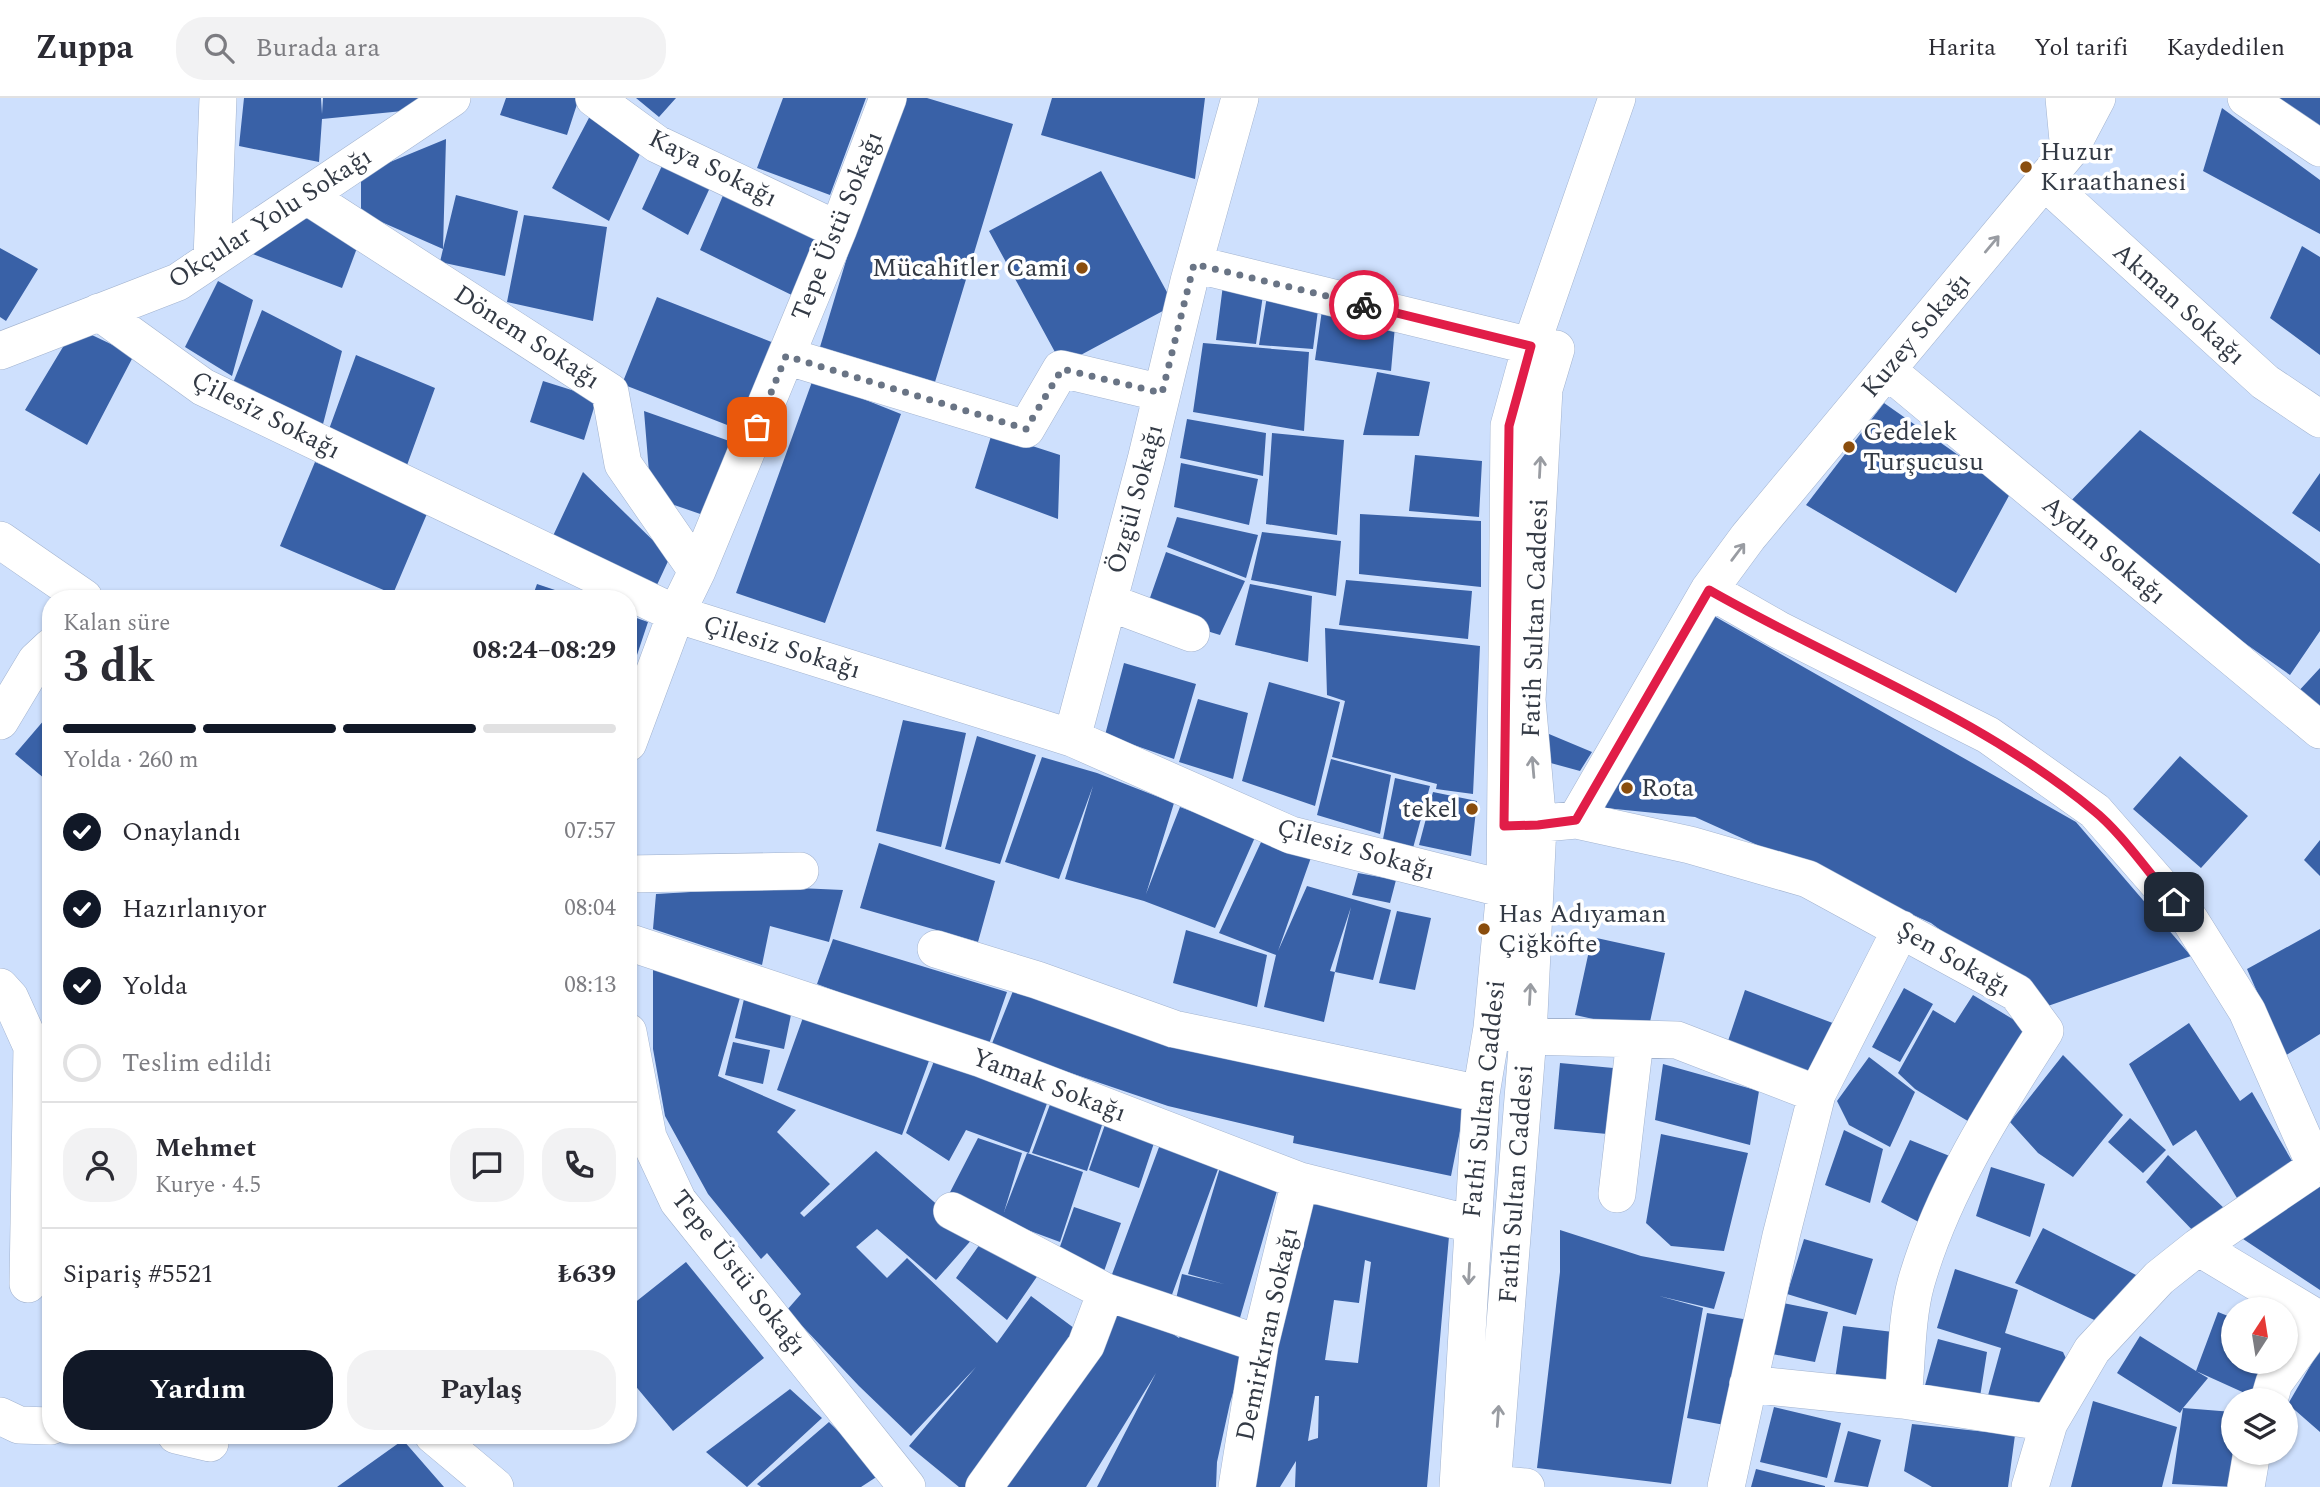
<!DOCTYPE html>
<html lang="tr">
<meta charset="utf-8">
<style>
body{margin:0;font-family:Spectral,serif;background:#f2f2f3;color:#2b2b33;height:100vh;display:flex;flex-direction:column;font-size:26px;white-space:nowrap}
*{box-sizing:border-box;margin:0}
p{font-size:23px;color:#7c7c81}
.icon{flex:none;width:38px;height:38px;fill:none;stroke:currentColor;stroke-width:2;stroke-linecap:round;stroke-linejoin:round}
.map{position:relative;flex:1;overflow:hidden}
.details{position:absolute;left:42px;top:492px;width:595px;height:854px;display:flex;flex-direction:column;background:#fff;border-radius:28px;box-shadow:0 2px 5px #0004}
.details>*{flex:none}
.needle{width:46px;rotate:12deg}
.fabs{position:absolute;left:2221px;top:1199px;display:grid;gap:14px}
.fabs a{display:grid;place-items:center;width:77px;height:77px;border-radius:50%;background:#fff;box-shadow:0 2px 5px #0004;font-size:35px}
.pin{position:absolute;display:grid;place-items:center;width:60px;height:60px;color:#fff;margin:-30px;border-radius:14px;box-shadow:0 4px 10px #0006}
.courier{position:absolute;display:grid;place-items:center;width:70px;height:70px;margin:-35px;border:5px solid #e11d48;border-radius:50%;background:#fff;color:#222;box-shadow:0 2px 9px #0007}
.summary em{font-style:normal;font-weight:700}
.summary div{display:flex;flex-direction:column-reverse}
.summary{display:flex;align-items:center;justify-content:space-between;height:119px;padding:0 21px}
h1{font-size:46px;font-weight:700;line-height:52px}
.bar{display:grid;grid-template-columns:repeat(4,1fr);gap:10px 7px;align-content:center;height:84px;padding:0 21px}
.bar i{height:9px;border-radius:5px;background:#e1e1e2}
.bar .current{background:#111827}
.bar p{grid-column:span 4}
.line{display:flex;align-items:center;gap:18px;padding:0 21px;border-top:2px solid #e1e1e2}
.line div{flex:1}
.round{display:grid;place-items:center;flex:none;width:74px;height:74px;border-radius:28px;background:#f2f2f3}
ol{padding:0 21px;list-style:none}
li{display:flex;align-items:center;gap:21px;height:77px}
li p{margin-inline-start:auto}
li .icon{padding:7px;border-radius:50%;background:#111827;color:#fff;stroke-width:4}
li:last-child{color:#7c7c81}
li i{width:38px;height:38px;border:4px solid #e1e1e2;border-radius:50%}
.primary-button{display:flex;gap:14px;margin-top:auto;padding:14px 21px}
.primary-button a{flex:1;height:80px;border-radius:28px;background:#111827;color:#fff;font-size:28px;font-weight:700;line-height:80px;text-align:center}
.primary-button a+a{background:#f2f2f3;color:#2b2b33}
header{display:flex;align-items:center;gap:42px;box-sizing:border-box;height:98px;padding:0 35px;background:#fff;border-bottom:2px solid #e1e1e2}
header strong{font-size:33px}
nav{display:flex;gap:38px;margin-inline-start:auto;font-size:24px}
.search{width:490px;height:63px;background:#f2f2f3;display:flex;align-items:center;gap:18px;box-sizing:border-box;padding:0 24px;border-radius:28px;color:#7c7c81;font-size:26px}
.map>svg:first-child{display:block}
.building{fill:#3961a7;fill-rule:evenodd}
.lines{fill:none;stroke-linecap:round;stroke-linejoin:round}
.street-casing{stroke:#a2b3cf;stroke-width:38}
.street{stroke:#fff;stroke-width:37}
.oneway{stroke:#999ca2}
.done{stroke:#697485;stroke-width:7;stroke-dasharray:0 12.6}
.route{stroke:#e11d48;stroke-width:9}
.poi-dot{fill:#8a4d0d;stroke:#fff;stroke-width:2.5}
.labels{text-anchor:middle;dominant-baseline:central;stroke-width:7;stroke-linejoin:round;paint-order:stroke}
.poi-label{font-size:26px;fill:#333a45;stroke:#fff;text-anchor:start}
.street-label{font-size:26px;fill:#333a45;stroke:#fff}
</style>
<header>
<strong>Zuppa</strong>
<div class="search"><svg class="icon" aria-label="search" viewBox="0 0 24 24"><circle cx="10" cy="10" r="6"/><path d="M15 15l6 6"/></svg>Burada ara</div>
<nav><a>Harita</a><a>Yol tarifi</a><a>Kaydedilen</a></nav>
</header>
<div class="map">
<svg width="2320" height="1389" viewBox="0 0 2320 1389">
<rect width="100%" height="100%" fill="#cee0fd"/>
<!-- building -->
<path class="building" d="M244 0H321L322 16 323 0H423V11L322 21 319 64 239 48Z
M506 0H579L567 37 500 17Z
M636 0H676L659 19Z
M783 0H866L830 97 757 70Z
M895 0H927L1013 26 935 284 820 249Z
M1052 0H1205L1195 81 1041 37Z
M2263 0H2320V33Z
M2222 10 2320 82V136L2203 73Z
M591 16 645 45 609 123 552 90Z
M446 41 443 151 456 97 518 113 505 178 440 164 443 151 361 115V76Z
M666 59 714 81 688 137 642 111Z
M1101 73 1174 207 1062 267 989 133Z
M724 95 827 136 808 205 700 152Z
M312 109 363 134 342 190 250 155Z
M524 117 607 129 593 223 507 204Z
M2302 148 2320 159V257L2270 220Z
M0 150 38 171 6 223 0 219Z
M218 183 253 202 232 278 185 249Z
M1223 187 1263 197 1256 246 1216 242Z
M1267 198 1318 212 1313 251 1259 247Z
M657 199 774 245 740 332 622 286Z
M262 212 342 253 322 330 233 285Z
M1322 212 1395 228 1391 273 1315 262Z
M75 229 134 257 87 347 25 312Z
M1203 245 1309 254 1304 333 1193 314Z
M356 257 435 290 406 370 328 334Z
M1377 274 1430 284 1419 338 1363 337Z
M813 281 901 316 825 525 736 495Z
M543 283 597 300 584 342 530 324Z
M1884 305 2011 394 1956 495 1806 407Z
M644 313 735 345 709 419 651 399Z
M1187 321 1266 335 1263 378 1180 360Z
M2140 332 2320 466V533L2290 577 2059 415Z
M992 335 1060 357 1058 421 975 390Z
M1272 335 1344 342 1337 437 1266 426Z
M1415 357 1482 363 1479 419 1409 413Z
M315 364 429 411 393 496 280 448Z
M1181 365 1258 381 1249 427 1174 409Z
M583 374 670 459 656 489 552 440Z
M2320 375V434L2292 415Z
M1360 416 1481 423V489L1359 476Z
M1177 419 1258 437 1246 480 1167 449Z
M1262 434 1341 443 1336 498 1251 482Z
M1166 454 1245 483 1220 537 1145 514Z
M1346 482 1472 493 1468 541 1339 527Z
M537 486 579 500H532Z
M1250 486 1312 498 1308 564 1235 547Z
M628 517 648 524 629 581H628Z
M1714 518 2076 724 2191 858 2045 909 1931 825 1695 719 1595 709Z
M1325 530 1480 548 1473 696 1436 691 1437 686 1332 659 1345 603 1327 597Z
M1124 565 1196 586 1174 661 1105 637Z
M2320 570V619L2295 597Z
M1269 584 1340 604 1315 708 1242 683Z
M1198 601 1248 615 1233 681 1179 664Z
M51 614V686L15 656Z
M903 622 966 635 941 749 876 733Z
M1549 636 1592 654 1580 673 1547 664Z
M977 638 1036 657 1000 766 945 751Z
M2180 658 2248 718 2201 770 2133 711Z
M1042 659 1097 675 1174 705 1146 796 1180 709 1256 737 1215 830 1144 803 1065 781 1093 688 1059 781 1005 764Z
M1331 661 1391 677 1380 736 1317 717Z
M1395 680 1430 688 1413 750 1383 741Z
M1433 694 1477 703 1471 758 1419 747Z
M1262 742 1314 751 1278 853 1307 788 1391 812 1373 882 1335 874 1351 809 1330 873 1335 874 1324 924 1264 909 1276 857 1219 835Z
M2320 742V778L2304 762Z
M879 745 995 783 978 844 860 810Z
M1358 775 1396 782 1390 805 1352 797Z
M776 789 843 792 829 844 770 828 762 867 653 831 656 796Z
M1397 813 1431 820 1415 892 1379 885Z
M2320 831V936L2285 958 2247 871Z
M1186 832 1267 857 1257 909 1173 885Z
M1592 839 1665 855 1648 933 1575 917Z
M833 841 1007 894 989 946 911 922 817 886Z
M653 861 743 889 718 978 796 1012 777 1034 830 1086 800 1115 804 1119 876 1053 974 1139 936 1182 877 1131 856 1149 887 1180 907 1160 997 1245 1031 1198 1086 1239 965 1389H959L909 1348 976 1269 911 1338 859 1288 787 1212 801 1196 767 1155 761 1161 708 1096 665 1018 653 951Z
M1015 888 1467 998 1451 1078 1293 1045 1294 1038 1168 1008 991 948Z
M1904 890 1933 906 1900 964 1872 949Z
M1745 892 1838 927 1822 977 1726 949Z
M1973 897 2034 934 1976 1028 1915 991 1898 975 1933 912 1955 925Z
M744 901 792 912 784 951 735 940Z
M805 914 930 960 902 1037 777 992Z
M2189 925 2240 1003 2252 994 2292 1063 2237 1100 2196 1032 2173 1048 2129 966Z
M733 944 770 952 763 986 725 977Z
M2063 957 2123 1017 2073 1079 2038 1055 2010 1024Z
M936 958 1049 1000 1029 1055 966 1032 949 1063 906 1035Z
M1869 959 1915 994 1890 1049 1849 1027 1837 1003Z
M1560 965 1624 971 1618 1037 1554 1031Z
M1663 966 1759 993 1750 1047 1655 1022Z
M1052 1001 1104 1021 1087 1073 1032 1055Z
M2130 1020 2166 1052 2143 1075 2108 1044Z
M1107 1021 1156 1039 1139 1090 1089 1072Z
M1844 1032 1883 1051 1870 1105 1825 1087Z
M1661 1036 1748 1055 1724 1153 1671 1148 1646 1125Z
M978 1040 1022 1055 1004 1114 1027 1055 1083 1074 1060 1144 946 1102Z
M1162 1041 1221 1063 1170 1202 1111 1179Z
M1910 1042 1962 1063 1930 1130 1881 1104Z
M2168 1057 2226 1112 2199 1139 2146 1084Z
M1222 1063 1281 1079 1237 1230 1173 1213 1182 1176 1224 1186 1188 1176Z
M1991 1069 2045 1086 2030 1139 1976 1118Z
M2320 1083V1192L2237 1137Z
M1304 1100 1450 1127 1427 1389H1295L1296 1363 1280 1389H1250ZM1365 1162 1371 1164 1358 1265 1325 1262 1334 1202 1359 1205ZM1315 1298H1319L1318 1340 1308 1343Z
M1074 1109 1121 1125 1103 1176 1056 1160Z
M2043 1130 2146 1182 2105 1227 2015 1185Z
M1560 1132 1641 1158 1725 1174 1714 1211 1659 1198 1703 1210 1671 1386 1537 1370 1560 1174Z
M987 1136 1045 1167 1007 1222 956 1180Z
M1804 1141 1873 1161 1856 1217 1787 1196Z
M686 1164 764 1260 673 1333 628 1279V1210Z
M1955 1171 2018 1192 2005 1235 2063 1254 2069 1267 2048 1312 1987 1301 2001 1250 1937 1230Z
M1123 1203 1179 1240 1187 1227 1246 1252 1230 1305 1217 1364 1216 1389H1097L1156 1275 1086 1389H989Z
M1783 1205 1828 1214 1815 1264 1772 1256Z
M2218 1214 2233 1220V1264H2270L2249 1297 2196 1273 2208 1280 2183 1310 2233 1314V1354H2242L2235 1389 2172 1386 2183 1310 2180 1315 2117 1275 2140 1238 2196 1273Z
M1707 1215 1749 1222 1730 1328 1687 1320Z
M1843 1228 1910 1236 1896 1294 1834 1288Z
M1938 1241 1987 1254 1980 1299 1924 1291Z
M2320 1251V1334L2288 1306Z
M790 1291 822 1320 747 1389 706 1354Z
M2093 1303 2177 1329 2162 1389H2071Z
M1774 1309 1841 1325 1827 1380 1760 1364Z
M829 1324 881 1376 861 1389H761L757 1386Z
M1912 1326 2015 1337 2008 1389H1932L1904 1373Z
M1848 1333 1881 1342 1868 1389 1834 1384Z
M403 1342 444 1389H337Z
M1756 1371 1825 1388V1389H1751Z"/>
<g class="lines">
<!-- street casing -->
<g class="street-casing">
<path id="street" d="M594 0 657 46 838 132
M2064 0 2069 53
M2246 0 2320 50
M2044 83 2265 284 2320 321
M307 98 610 294 623 366 697 473
M212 161 218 0
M1194 166 1531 248
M99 214 203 289 676 516 1072 640 1291 737 1505 791
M0 253 178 184 452 0
M786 258 1026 331 1061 271 1162 295
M1887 272 2320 632
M0 442 84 500
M1709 492 1779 532 1988 637 2095 713 2190 822 2247 913 2315 1067
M1108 504 1191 535
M0 623 36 563 51 549
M1072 640 1146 362 1189 183 1240 0
M628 645 676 516 697 473 838 132 888 0
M1576 722 1709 492 1748 439 2069 53 2097 0
M1513 728 1576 722 1690 747 1808 781 2017 895 2045 933C1994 1012 1942 1094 1916 1185 1906 1221 1907 1265 1903 1302
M628 776 800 773
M628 844 982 961 1300 1083 1471 1126
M936 851 1037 882 1174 931 1481 996
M0 889 10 900 32 949 28 1186
M1503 932 1528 938 1677 942 1817 996
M628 934 648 1039 678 1103 907 1389
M1617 1096 1635 942
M952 1113 1106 1194 1260 1246
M2198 1149 2320 1222
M1748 1286 1903 1302 2049 1325
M2269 1302 2274 1285 2320 1222
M0 1318 19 1327 51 1328
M176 1337 210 1345
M433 1337 495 1389
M1493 1386 1526 1389
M984 1389 1086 1247 1106 1194
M1237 1389 1260 1246 1300 1083
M1458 1389 1481 996 1492 930 1505 791 1509 328 1531 248 1617 0
M1492 1389 1528 938 1538 727 1527 602 1544 291 1556 251
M1726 1389 1781 1138 1817 996 1901 831
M2030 1389 2049 1325 2092 1252 2159 1180 2198 1149 2320 1066
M2246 1389 2252 1354"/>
</g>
<!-- street -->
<use href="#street" class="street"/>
</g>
<!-- one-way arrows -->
<defs><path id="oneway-shaft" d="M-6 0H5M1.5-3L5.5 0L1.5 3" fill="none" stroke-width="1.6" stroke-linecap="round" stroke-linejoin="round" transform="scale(1.75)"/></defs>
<g class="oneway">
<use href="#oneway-shaft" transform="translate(1992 146) rotate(-50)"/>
<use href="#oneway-shaft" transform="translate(1540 369) rotate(-87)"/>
<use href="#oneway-shaft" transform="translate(1738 454) rotate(-53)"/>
<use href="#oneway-shaft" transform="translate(1533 669) rotate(-95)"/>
<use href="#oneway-shaft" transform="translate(1530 896) rotate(-87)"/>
<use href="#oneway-shaft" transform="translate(1469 1176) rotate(93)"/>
<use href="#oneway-shaft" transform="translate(1498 1318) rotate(-86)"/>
</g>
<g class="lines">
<!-- done -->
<path class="done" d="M757 329 786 258 1026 331 1062 271 1162 295 1194 166 1364 207"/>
<!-- route -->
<path class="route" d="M1364 207 1531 248 1509 328 1504 728 1538 727 1576 722 1709 492C1837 565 1979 618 2093 712 2121 734 2150 777 2174 804"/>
</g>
<!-- markers -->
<g class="poi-dot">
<circle cx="2026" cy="69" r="7"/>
<circle cx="1082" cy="170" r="7"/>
<circle cx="1849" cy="349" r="7"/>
<circle cx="1627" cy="690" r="7"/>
<circle cx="1472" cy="711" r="7"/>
<circle cx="1484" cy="831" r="7"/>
</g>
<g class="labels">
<!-- poi labels -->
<g class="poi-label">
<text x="2040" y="54">Huzur<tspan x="2040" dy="30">Kıraathanesi</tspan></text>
<text x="1068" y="170" text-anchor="end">Mücahitler Cami</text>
<text x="1863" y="334">Gedelek<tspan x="1863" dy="30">Turşucusu</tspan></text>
<text x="1641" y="690">Rota</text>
<text x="1458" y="711" text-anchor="end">tekel</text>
<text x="1498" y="816">Has Adıyaman<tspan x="1498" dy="30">Çiğköfte</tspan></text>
</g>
<!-- street labels -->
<g class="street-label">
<text transform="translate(713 70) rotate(27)">Kaya Sokağı</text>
<text transform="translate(270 120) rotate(-33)">Okçular Yolu Sokağı</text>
<text transform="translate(837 128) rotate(-68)">Tepe Üstü Sokağı</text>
<text transform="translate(2179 206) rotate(42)">Akman Sokağı</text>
<text transform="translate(1916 237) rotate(-50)">Kuzey Sokağı</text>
<text transform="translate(527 239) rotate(33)">Dönem Sokağı</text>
<text transform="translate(266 317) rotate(27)">Çilesiz Sokağı</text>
<text transform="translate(1135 401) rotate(-75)">Özgül Sokağı</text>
<text transform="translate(2104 452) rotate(40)">Aydın Sokağı</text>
<text transform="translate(1535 520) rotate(-88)">Fatih Sultan Caddesi</text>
<text transform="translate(782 549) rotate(17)">Çilesiz Sokağı</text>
<text transform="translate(1356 751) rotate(16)">Çilesiz Sokağı</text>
<text transform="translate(1954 861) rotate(30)">Şen Sokağı</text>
<text transform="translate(1049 987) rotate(21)">Yamak Sokağı</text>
<text transform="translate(1484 1001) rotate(-84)">Fathi Sultan Caddesi</text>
<text transform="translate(1516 1086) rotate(-86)">Fatih Sultan Caddesi</text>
<text transform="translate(739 1175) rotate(52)">Tepe Üstü Sokağı</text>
<text transform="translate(1267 1236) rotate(-78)">Demirkıran Sokağı</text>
</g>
</g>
</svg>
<div class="fabs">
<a><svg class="needle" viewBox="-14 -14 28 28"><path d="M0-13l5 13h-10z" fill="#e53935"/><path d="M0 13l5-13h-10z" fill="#7c7c81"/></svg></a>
<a><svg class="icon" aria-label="layers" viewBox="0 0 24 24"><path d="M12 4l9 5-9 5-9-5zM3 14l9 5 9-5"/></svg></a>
</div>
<div class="pin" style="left:757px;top:329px;background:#ea580c"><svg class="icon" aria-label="bag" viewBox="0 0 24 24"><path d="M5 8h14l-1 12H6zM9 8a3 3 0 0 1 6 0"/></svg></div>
<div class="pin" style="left:2174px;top:804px;background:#1f2937"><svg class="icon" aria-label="home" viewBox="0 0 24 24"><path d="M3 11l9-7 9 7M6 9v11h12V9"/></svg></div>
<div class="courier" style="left:1364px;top:207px"><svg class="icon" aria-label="bike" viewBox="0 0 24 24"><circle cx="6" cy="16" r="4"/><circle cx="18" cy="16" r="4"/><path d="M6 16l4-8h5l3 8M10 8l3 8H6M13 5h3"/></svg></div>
<section class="details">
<div class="summary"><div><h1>3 dk</h1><p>Kalan süre</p></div><em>08:24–08:29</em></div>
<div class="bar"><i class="current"></i><i class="current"></i><i class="current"></i><i></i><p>Yolda · 260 m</p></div>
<ol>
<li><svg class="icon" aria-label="check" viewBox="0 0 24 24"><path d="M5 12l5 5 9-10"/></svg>Onaylandı<p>07:57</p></li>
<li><svg class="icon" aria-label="check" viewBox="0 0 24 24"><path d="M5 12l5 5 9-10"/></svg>Hazırlanıyor<p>08:04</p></li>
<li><svg class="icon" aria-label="check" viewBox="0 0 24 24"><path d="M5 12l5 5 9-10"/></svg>Yolda<p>08:13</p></li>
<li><i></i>Teslim edildi</li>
</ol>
<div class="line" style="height:126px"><a class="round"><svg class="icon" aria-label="person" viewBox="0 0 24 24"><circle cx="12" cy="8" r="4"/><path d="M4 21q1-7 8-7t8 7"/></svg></a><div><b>Mehmet</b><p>Kurye · 4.5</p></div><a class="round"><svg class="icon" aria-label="chat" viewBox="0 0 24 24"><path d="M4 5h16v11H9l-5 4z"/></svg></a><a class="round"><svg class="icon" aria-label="phone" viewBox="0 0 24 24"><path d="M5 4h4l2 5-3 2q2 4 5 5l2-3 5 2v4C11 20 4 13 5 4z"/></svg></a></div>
<div class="line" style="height:91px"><div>Sipariş #5521</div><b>₺639</b></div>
<div class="primary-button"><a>Yardım</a><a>Paylaş</a></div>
</section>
</div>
